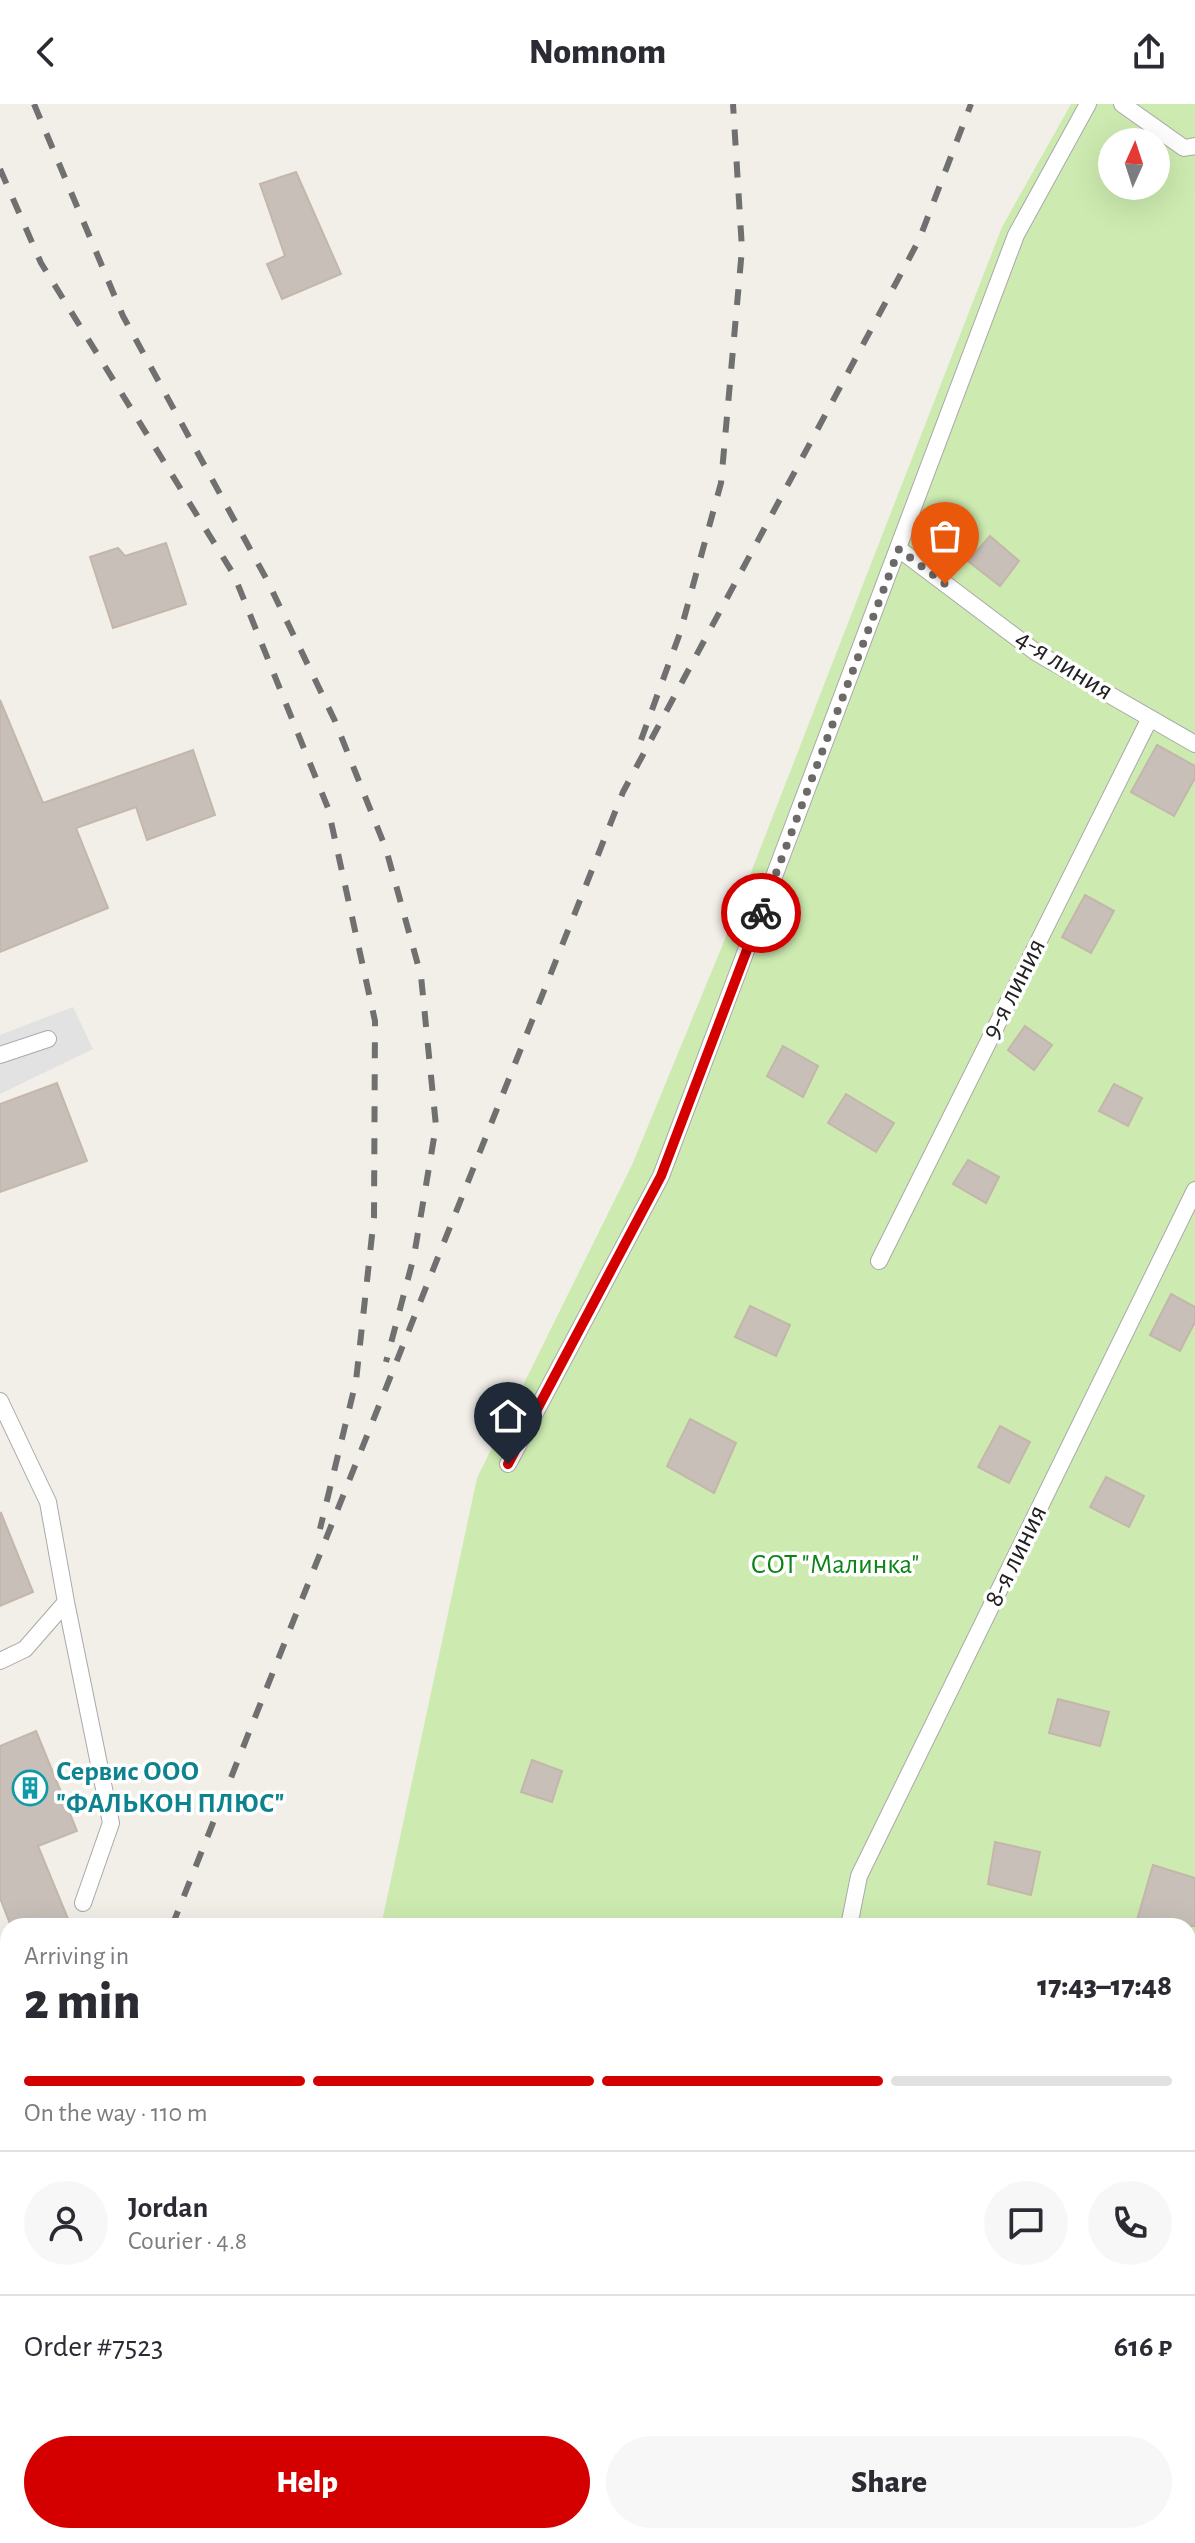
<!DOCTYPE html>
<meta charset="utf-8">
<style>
body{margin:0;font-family:"Alegreya Sans",sans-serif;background:#f7f7f7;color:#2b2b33;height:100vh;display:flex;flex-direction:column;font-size:30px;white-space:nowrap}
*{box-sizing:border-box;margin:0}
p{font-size:26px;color:#7c7c81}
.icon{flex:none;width:44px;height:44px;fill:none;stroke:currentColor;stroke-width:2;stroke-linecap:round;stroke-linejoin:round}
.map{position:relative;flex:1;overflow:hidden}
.side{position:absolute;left:0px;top:1814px;width:1196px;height:626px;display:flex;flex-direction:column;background:#fff;border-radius:24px 24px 0 0;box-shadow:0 8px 32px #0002}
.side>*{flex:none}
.needle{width:52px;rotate:3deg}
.controls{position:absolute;left:1098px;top:24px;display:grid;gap:16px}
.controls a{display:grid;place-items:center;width:72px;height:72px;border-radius:50%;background:#fff;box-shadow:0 8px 32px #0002;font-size:40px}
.pin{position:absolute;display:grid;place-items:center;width:68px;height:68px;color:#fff;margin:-82px -34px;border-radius:50% 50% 50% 0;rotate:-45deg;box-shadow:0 0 8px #0007}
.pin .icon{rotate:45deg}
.courier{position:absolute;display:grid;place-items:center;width:80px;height:80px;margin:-40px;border:6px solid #d40000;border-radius:50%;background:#fff;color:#222;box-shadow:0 2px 10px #0007}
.head em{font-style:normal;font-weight:800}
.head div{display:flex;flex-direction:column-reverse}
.head{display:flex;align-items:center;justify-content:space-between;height:136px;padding:0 24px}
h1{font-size:52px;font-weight:800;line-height:60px}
.bar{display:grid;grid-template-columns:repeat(4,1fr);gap:12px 8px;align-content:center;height:96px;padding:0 24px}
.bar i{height:10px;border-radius:6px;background:#e1e1e2}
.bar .active{background:#d40000}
.bar p{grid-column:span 4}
.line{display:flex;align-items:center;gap:20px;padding:0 24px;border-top:2px solid #e1e1e2}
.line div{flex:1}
.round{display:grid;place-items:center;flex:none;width:84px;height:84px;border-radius:42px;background:#f7f7f7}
.action{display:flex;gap:16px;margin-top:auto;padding:16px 24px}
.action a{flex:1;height:92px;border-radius:48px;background:#d40000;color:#fff;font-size:32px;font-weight:800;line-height:92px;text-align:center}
.action a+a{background:#f7f7f7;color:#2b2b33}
header{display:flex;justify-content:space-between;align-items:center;height:104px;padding:0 24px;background:#fff;font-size:36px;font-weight:800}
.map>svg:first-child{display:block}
.grass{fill:#cdebb0;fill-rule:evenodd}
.parking{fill:#e2e2e2}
.building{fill:#c7bfb8;stroke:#c4b6ab;stroke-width:2}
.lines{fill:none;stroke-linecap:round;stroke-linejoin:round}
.lane-casing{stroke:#a9a9a9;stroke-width:18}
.lane{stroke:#fff;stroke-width:16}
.rail{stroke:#707070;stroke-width:6;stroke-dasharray:16 16;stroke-linecap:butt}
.done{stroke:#6b6a68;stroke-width:8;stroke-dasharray:0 14.4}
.route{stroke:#d40000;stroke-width:10}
.labels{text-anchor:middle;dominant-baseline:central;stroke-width:7;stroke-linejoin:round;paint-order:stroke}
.street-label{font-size:28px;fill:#222;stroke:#fff}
.park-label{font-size:28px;fill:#0c8416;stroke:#fff}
.culture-label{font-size:28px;font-weight:bold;fill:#0d838f;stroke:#fff;text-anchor:start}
</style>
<header><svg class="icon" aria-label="back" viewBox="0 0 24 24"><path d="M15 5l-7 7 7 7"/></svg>Nomnom<svg class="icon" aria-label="share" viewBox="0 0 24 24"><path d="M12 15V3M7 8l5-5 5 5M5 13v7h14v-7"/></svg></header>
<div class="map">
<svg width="1195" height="2439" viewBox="0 0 1195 2439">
<rect width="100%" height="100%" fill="#f2efe9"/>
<!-- grass -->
<path class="grass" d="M1071 0H1195V2439H212L211 2432H1188V1822H381L477 1374 632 1061 727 830 1002 123ZM1112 38H1156V82H1112Z"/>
<!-- parking -->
<path class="parking" d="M73 903 93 945 0 990V931Z"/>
<!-- building -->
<path class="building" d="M296 68 341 170 282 195 267 160 285 152 260 80Z
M990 432 1019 457 1000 482 968 457Z
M166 439 186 500 113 524 90 453 118 444 125 452Z
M0 596 43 699 193 646 215 711 147 736 136 703 76 724 108 804 0 848Z
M1157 641 1195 662V674L1174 712 1131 688Z
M1085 791 1114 807 1091 849 1062 833Z
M1025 922 1052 941 1034 966 1008 946Z
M783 942 818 962 803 993 767 972Z
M57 979 87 1057 0 1088V1000Z
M1114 980 1142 994 1128 1022 1099 1007Z
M846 990 894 1019 876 1048 828 1019Z
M968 1056 999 1073 986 1099 953 1080Z
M1171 1190 1195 1203V1218L1180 1247 1150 1231Z
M750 1202 790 1221 776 1252 735 1233Z
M690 1315 736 1339 714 1389 667 1362Z
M1000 1322 1030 1338 1009 1379 978 1363Z
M1106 1373 1144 1392 1129 1423 1090 1403Z
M1 1409 33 1488 0 1502V1410Z
M1058 1595 1109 1608 1100 1642 1049 1629Z
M36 1627 77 1727 38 1742 71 1822H11L0 1794V1642Z
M532 1656 562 1667 552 1698 521 1688Z
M995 1738 1040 1748 1031 1791 988 1780Z
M1153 1761 1195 1774V1822H1159L1137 1816Z"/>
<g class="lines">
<!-- lane casing -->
<g class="lane-casing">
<path id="lane" d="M1122 0 1184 44 1195 42
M899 445 1037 549 1195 640
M0 951 48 935
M879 1157 1150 614
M0 1297 48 1398 66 1498 25 1545 0 1557
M508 1360 661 1072 1016 131 1088 0
M66 1498 111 1719 83 1799
M849 1822 859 1772 1195 1086
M339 2439V2432
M803 2439V2432"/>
</g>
<!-- lane -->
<use href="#lane" class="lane"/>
<!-- rail -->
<path class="rail" d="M34 0 123 212 267 476 335 617 386 745 421 872 436 1022 414 1152 386 1258
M0 65 41 159 234 471 328 704 375 917 374 1113 356 1277 320 1425
M641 636 680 529 721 379 742 145 733 0
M172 1822 623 688 919 136 971 0
M87 2432V2439"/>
</g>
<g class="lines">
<!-- done -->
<path class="done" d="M761 809 899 445 945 480"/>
<!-- route -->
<path class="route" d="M508 1360 661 1072 761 809"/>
</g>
<!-- icons -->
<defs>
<g id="building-ring" transform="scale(1.8)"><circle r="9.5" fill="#fff" stroke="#0f9aa8" stroke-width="1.5"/><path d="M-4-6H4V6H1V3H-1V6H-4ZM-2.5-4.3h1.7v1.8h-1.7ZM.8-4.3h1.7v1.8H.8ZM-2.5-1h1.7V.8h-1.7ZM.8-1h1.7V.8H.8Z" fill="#0f9aa8"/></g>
</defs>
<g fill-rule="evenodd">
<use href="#building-ring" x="30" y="1684"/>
</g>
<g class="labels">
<!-- street labels -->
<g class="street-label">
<text transform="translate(1064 561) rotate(32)">4-я линия</text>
<text transform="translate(1014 885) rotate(-63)">9-я линия</text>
<text transform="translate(1016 1452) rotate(-64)">8-я линия</text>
</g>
<!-- park labels -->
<g class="park-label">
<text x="835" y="1461">СОТ "Малинка"</text>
</g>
<!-- culture labels -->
<g class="culture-label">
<text x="56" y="1668">Сервис ООО<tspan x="56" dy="32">"ФАЛЬКОН ПЛЮС"</tspan></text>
</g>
</g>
</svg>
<div class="controls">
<a><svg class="needle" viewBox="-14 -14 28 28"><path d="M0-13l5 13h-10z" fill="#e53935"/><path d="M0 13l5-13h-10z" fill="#7c7c81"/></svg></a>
</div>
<div class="pin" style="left:945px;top:480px;background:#ea580c"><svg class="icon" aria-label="bag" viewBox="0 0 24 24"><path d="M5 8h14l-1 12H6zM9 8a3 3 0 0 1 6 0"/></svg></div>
<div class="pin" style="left:508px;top:1360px;background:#1f2937"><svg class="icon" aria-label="home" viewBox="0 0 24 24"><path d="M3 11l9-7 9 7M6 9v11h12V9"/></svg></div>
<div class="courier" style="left:761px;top:809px"><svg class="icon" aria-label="bike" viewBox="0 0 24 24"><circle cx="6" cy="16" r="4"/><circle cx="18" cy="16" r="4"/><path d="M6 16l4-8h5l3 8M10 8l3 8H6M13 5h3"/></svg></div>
<section class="side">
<div class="head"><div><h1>2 min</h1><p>Arriving in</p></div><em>17:43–17:48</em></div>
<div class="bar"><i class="active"></i><i class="active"></i><i class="active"></i><i></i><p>On the way · 110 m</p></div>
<div class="line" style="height:144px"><a class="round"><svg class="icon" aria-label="person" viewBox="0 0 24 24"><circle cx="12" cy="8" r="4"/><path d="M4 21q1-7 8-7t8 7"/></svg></a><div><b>Jordan</b><p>Courier · 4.8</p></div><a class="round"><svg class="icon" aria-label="chat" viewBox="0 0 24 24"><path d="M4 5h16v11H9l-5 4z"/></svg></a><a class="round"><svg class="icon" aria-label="phone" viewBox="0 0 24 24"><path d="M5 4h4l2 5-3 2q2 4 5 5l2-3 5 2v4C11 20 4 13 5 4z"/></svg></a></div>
<div class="line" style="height:104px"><div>Order #7523</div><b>616 ₽</b></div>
<div class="action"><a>Help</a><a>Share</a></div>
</section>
</div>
